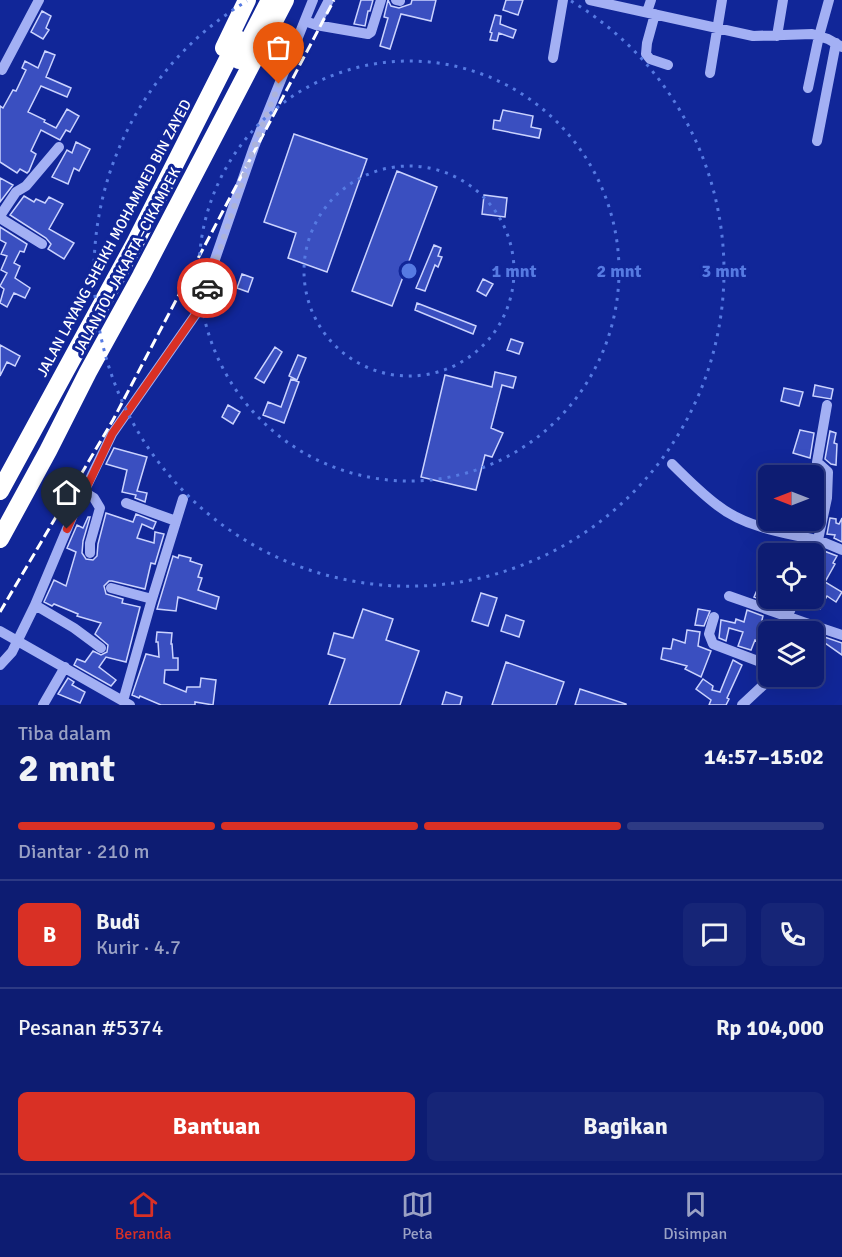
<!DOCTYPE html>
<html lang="id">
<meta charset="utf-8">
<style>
body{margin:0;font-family:Signika,sans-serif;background:#162577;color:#f1f3f6;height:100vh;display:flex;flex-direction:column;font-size:22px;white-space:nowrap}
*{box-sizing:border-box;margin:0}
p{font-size:20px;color:#9aa1c4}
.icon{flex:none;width:33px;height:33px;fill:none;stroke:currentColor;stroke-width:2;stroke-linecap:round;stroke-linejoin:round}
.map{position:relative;height:705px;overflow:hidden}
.sheet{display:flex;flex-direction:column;background:#0d1c72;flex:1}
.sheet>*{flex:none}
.needle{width:39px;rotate:270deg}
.fabs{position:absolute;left:758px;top:465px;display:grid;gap:12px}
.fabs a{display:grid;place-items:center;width:66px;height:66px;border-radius:9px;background:#0d1c72;box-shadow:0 6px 24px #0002,0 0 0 2px #2d3a84;font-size:30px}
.pin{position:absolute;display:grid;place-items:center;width:51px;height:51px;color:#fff;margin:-62px -26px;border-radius:50% 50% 50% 0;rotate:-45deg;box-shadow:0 0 6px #0007}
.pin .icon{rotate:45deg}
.courier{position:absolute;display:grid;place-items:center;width:60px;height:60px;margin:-30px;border:4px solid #d93025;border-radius:50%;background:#fff;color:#222;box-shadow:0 2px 8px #0007}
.headline em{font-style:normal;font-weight:700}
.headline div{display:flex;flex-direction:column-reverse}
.headline{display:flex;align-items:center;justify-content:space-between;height:102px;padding:0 18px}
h1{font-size:39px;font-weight:700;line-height:45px}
.bar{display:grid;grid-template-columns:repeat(4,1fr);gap:9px 6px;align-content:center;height:72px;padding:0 18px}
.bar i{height:8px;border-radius:4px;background:#2d3a84}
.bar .selected{background:#d93025}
.bar p{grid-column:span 4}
.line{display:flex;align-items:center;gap:15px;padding:0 18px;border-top:2px solid #2d3a84}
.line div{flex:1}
.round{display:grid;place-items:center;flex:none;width:63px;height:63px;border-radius:9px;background:#162577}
.primary-button{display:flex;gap:12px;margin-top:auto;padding:12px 18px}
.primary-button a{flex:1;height:69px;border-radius:9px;background:#d93025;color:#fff;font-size:24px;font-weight:700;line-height:69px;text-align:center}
.primary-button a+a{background:#162577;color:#f1f3f6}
.tabs{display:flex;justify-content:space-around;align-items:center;height:84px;border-top:2px solid #2d3a84;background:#0d1c72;font-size:16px;color:#9aa1c4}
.tabs a{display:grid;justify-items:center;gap:3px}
.tabs .selected{color:#d93025}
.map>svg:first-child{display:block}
.building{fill:#3a4fc0;stroke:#cbd3fe;stroke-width:1.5}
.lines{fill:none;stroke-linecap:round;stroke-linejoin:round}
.minor{stroke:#a3b0f4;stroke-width:10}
.highway{stroke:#fff;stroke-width:18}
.rail{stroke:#fff;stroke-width:3;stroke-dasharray:10 4.5;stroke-linecap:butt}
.done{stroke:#acb3db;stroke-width:6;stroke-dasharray:0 10.8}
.route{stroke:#d93025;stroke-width:8}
.ring{fill:none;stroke:#567ae2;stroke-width:3;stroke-dasharray:3 6}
.labels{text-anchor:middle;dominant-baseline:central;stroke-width:6;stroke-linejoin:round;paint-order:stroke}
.street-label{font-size:15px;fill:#fff;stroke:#112698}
.centre{fill:#567ae2;stroke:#112698;stroke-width:3}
.ring-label{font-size:18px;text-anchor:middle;font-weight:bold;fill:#567ae2;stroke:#112698;stroke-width:6;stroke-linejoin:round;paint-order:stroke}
</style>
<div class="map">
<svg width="842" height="705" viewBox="0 0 842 705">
<rect width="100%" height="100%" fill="#112698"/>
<!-- building -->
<path class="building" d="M361 0H373L370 11H368L365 26 354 24Z
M388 0 391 6 399 8 411 4 412 0H436L431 21 401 14 390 49 380 46 388 18 384 17Z
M506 0H523L518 15 503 10Z
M42 11 51 16 46 28 49 30 43 39 31 32Z
M495 15 501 16 500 24 516 30 513 38 499 33 497 41 490 40 492 33 490 32Z
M45 51 55 55 46 77 71 88 67 97 41 86 28 112 45 120 44 122 56 128 67 109 79 116 70 132 66 130 60 140 41 130 31 151 36 154 29 171 27 173 20 169 17 173 0 162V106L3 108 13 90 16 91 26 70 22 68 25 61 38 68Z
M503 110 533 116 531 127 541 129 539 138 493 129 494 120 500 121Z
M294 134 367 159 327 272 288 258 296 233 264 222Z
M76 142 90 149 79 171 74 168 68 184 52 177 67 150 72 153Z
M397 171 437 187 392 306 352 291Z
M0 178 13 185 0 202Z
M484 195 507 198 505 217 482 214Z
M24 196 34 202 36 199 45 203 49 197 63 204 49 229 74 243 64 259 48 249 51 244 46 238 10 215Z
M0 227 27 244 24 252 20 251 14 263 20 266 15 278 30 288 25 298 14 293 7 307 0 303 4 289 0 286 7 273 1 270 7 256 1 254 6 243 0 240Z
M434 245 441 248 438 256 442 257 438 267 435 265 425 291 416 288Z
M242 274 253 278 248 292 237 288Z
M483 279 493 284 486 296 477 291Z
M417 303 476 326 473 334 415 310Z
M511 339 523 343 519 354 507 350Z
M0 345 20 356 15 366 7 362 0 376Z
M275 347 282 352 264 383 255 378Z
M298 355 306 358 297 380 289 376Z
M495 372 516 377 513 388 502 385 491 428 503 433 492 457 485 455 476 490 421 477 445 375 492 387Z
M291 379 299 382 284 423 263 415 268 402 281 407Z
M815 385 833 389 831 399 813 396Z
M784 388 803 392 799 406 781 401Z
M228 405 240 412 233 424 222 417Z
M800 430 814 433 810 458 793 453Z
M830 431 836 433 834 443 837 444 836 465 831 464 825 459Z
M114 448 147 457 137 491 147 493 145 502 135 498 136 495 122 492 127 470 106 464Z
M106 513 133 522 136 514 156 522 153 529 142 524 137 538 154 543 155 532 164 534 155 564 151 563 145 589 112 581H109L104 586 106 594 123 599 122 603 140 607 126 662 106 657 99 667 116 680 111 686 74 665 77 659 85 662 93 651 101 655 107 652 108 645 95 634 101 623 77 616 78 614 54 604 52 606 44 602 54 580 66 586 76 552 67 548 77 525 83 528 88 517H90L83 541 82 553 86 559 93 560 97 556 98 544Z
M830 518 836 519V523L839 524 842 518V542L834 538 835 535 827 534Z
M787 520 810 521 808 530 786 526Z
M773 545 794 553V554H770Z
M824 551 837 556 833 563 835 564 825 582 842 592 836 602 827 596 820 609 802 599 813 598V585L819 575 816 573 825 556 822 555Z
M179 555 191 558 190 561 202 565 198 577 202 578 198 590 219 597 216 609 178 597 176 611 157 609 173 556 178 558Z
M758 588 768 593 765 598H787L783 607 754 597Z
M481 593 497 598 488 626 472 621Z
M363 609 393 619 386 640 419 651 400 705H329L345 659 328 654 334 633 353 638Z
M698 609 710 611 704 626 695 625Z
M747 610 763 616 760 628 768 632V645L755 640 751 650 738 646 743 632 729 628 726 641 719 638 721 620 735 623 736 619 744 622Z
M506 615 524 621 519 637 501 631Z
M687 630 700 632 698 646 711 651 701 677 685 669 687 666 661 659 663 648 671 649 673 639 685 643Z
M157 632 172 633 171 644H172L173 658H178V670H165L164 683 186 692 187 687H200L201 678 216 680 213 705 195 702V705H161L140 696 139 698 132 695 146 654 159 657 158 642H156Z
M813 633 842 643V655L822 641 821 642 813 638Z
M733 660 742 665 727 698 729 699 726 705H709L711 700 696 689 703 679 713 686 712 690 720 692Z
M506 662 564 682 556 705H492Z
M68 678 74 682 72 685 85 692 80 703 58 694Z
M580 689 626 704V705H575Z
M446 692 462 697 460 705H442Z"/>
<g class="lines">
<!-- minor -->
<path class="minor" d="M396 0 400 1
M590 0 753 36 812 34 828 39 842 47
M647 12 651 0
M655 14 647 43 646 54 650 59 668 65
M305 21 316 25 368 34 371 32 381 0
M316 25 329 0
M777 36 783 0
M553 58 563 0
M2 70 39 0
M710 73 722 0
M808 88 819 36 829 0
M817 141 836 43
M0 216 16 192 26 186 59 147
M0 218 42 244
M672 464C686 478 701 493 717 505 745 527 783 533 818 540L827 498 828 472 817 462 827 405
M84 492 94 498 100 508 90 543V553
M126 503 176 521
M812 554 818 540 842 550
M111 588 152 599
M729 596 803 622
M35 605 74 628 101 648
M788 616 795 598
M714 617 709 634 713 644 768 665
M0 631 130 705
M799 632 803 622 842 635
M0 665 12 652 35 605 75 510 112 434 196 314 254 147 313 0
M123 701 152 599 183 499
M43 705 65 667
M742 705 773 676"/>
<!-- highway -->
<path class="highway" d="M224 48 247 0
M239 60 270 0
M0 491 135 243 238 39
M0 539 48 451 88 372 141 276 285 0"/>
<!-- rail -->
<path class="rail" d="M0 612 113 420 334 0"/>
</g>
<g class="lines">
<!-- done -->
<path class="done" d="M207 288 254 147 279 84"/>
<!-- route -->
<path class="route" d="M67 529 112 434 196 314 207 288"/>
</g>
<!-- distance rings -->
<g class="ring">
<circle cx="409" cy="271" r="105"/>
<circle cx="409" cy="271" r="210"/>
<path d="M571 1A315 315 0 1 1 247 1"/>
</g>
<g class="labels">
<!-- street labels -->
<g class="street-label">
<text transform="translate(114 238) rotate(-62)">JALAN LAYANG SHEIKH MOHAMMED BIN ZAYED</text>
<text transform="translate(127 261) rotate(-62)">JALAN TOL JAKARTA–CIKAMPEK</text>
</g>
</g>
<circle cx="409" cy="271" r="9" class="centre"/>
<g class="ring-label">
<text x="514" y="277">1 mnt</text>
<text x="619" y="277">2 mnt</text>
<text x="724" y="277">3 mnt</text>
</g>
</svg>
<div class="fabs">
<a><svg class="needle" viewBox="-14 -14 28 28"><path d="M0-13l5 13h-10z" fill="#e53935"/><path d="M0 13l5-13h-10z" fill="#9aa1c4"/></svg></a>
<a><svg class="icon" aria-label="locate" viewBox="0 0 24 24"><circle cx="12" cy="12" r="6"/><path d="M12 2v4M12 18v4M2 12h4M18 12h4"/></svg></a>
<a><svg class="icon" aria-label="layers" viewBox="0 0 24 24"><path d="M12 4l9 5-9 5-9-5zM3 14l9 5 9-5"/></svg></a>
</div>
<div class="pin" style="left:279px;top:84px;background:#ea580c"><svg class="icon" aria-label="bag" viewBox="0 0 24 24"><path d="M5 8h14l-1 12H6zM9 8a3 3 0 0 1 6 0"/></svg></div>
<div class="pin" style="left:67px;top:529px;background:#1f2937"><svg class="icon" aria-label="home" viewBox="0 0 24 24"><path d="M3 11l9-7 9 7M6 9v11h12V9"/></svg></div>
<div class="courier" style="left:207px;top:288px"><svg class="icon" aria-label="car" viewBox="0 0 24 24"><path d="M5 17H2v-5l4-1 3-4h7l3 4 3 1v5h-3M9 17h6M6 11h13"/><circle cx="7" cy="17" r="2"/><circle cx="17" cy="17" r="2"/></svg></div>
</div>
<section class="sheet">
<div class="headline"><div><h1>2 mnt</h1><p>Tiba dalam</p></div><em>14:57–15:02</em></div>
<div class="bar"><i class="selected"></i><i class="selected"></i><i class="selected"></i><i></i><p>Diantar · 210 m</p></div>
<div class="line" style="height:108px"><b class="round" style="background:#d93025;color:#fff">B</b><div><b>Budi</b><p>Kurir · 4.7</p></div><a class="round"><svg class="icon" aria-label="chat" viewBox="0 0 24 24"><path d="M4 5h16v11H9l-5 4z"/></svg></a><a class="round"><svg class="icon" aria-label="phone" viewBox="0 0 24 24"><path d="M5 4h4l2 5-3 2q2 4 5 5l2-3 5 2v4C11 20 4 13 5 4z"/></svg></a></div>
<div class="line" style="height:78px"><div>Pesanan #5374</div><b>Rp 104,000</b></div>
<div class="primary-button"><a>Bantuan</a><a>Bagikan</a></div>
</section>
<nav class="tabs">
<a class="selected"><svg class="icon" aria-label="home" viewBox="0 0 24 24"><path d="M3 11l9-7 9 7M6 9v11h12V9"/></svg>Beranda</a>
<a><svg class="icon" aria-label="map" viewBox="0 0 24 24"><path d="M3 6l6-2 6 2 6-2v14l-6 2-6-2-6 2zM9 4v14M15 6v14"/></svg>Peta</a>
<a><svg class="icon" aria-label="saved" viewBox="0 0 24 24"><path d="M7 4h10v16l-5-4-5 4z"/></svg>Disimpan</a>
</nav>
